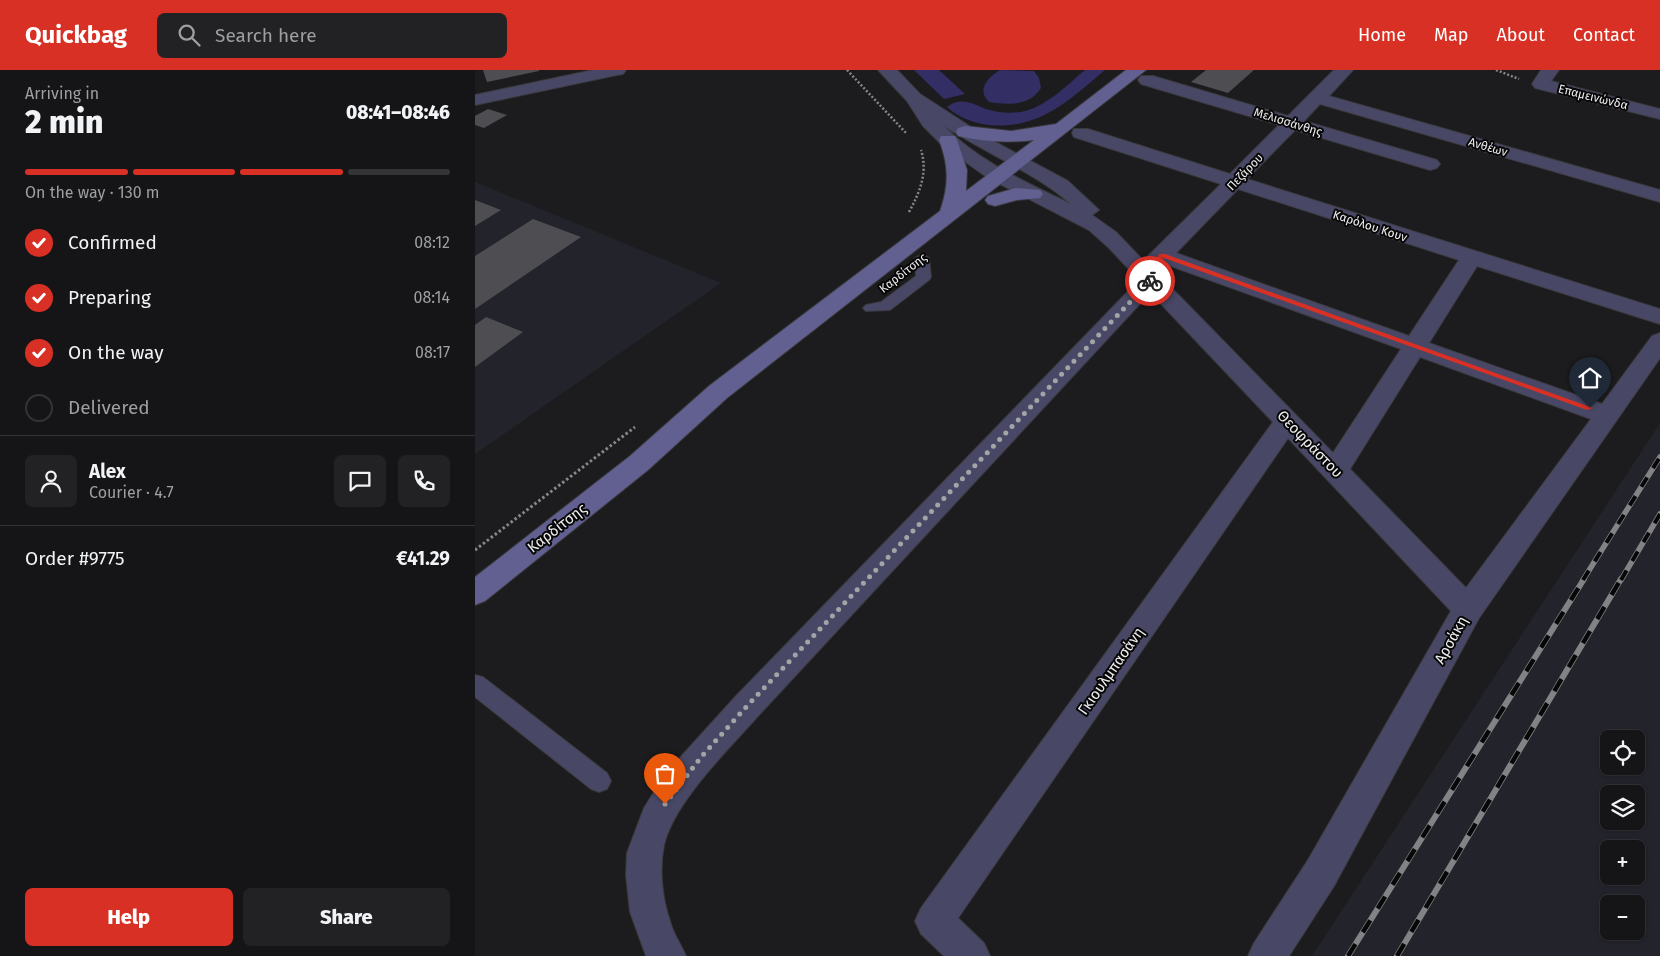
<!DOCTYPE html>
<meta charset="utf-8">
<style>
body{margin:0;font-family:"Fira Sans",sans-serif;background:#222224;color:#f1f3f6;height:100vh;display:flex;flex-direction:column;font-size:19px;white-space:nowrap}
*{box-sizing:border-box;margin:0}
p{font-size:16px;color:#9d9fa1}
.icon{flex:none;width:28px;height:28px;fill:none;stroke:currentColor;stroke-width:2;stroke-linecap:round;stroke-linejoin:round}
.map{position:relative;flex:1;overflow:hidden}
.drawer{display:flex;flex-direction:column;background:#151517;width:475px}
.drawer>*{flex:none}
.tools{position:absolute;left:1125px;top:660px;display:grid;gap:10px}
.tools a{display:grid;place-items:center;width:45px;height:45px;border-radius:8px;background:#151517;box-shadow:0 1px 4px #0004,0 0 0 1px #343436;font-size:25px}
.pin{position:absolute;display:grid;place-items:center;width:42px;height:42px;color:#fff;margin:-51px -21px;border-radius:50% 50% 50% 0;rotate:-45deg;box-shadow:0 0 5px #0007}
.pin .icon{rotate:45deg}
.courier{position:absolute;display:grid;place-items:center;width:50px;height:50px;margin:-25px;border:4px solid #d93025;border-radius:50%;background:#fff;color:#222;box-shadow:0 1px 6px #0007}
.summary em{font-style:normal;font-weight:800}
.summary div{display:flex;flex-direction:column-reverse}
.summary{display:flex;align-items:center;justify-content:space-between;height:85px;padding:0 25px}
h1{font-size:32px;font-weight:800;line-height:38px}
.bar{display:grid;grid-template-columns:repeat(4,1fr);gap:8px 5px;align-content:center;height:60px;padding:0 25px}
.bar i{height:6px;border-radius:4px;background:#343436}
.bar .on{background:#d93025}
.bar p{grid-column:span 4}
.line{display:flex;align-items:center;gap:12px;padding:0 25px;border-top:1px solid #343436}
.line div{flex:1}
.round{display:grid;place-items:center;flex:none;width:52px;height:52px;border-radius:8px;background:#222224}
ol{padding:0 25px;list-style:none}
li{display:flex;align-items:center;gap:15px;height:55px}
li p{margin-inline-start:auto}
li .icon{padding:5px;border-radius:50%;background:#d93025;color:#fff;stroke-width:4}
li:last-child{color:#9d9fa1}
li i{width:28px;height:28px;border:2px solid #343436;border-radius:50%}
.primary-button{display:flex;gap:10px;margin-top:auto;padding:10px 25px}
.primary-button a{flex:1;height:58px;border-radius:8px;background:#d93025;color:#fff;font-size:20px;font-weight:800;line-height:58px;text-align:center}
.primary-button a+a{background:#222224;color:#f1f3f6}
header{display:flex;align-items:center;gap:30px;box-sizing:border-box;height:70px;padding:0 25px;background:#d93025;color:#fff}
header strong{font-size:24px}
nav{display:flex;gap:28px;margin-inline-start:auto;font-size:18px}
.search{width:350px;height:45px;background:#222224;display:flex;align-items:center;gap:12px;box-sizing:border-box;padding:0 18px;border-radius:8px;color:#9d9fa1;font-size:19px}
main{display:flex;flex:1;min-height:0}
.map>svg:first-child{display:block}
.built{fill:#23232c;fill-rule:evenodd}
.green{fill:#332e63}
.building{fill:#4e4e52}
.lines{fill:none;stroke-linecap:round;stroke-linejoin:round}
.service-casing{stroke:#39393c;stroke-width:2}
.minor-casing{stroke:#39393c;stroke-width:2}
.tertiary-casing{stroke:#39393c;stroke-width:2}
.secondary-casing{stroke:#39393c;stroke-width:2}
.path-far1{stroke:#87878a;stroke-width:2.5;stroke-dasharray:2 2;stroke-linecap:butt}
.path{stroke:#87878a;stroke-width:3;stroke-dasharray:2.5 2.5;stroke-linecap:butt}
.service{fill:#484866;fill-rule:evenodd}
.minor{fill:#484866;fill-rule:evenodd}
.tertiary{fill:#484866;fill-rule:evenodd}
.secondary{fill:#616090;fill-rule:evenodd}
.rail-far1-casing{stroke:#838385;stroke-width:5.5}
.rail-casing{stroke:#838385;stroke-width:6}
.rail-far1{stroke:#070708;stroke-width:4;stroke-dasharray:11;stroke-linecap:butt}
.rail{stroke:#070708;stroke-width:4.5;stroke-dasharray:14;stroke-linecap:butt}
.route{fill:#d93025}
.done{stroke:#a4a4a7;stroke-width:5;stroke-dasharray:0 9}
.labels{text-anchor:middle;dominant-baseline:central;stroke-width:4;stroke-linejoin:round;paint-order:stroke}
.far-street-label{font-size:12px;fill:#eeeef0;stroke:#070708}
.street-label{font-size:15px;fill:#eeeef0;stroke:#070708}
</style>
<header>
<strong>Quickbag</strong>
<div class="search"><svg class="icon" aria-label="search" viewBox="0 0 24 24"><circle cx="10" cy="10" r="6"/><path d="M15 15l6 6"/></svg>Search here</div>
<nav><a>Home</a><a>Map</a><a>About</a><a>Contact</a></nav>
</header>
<main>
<section class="drawer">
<div class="summary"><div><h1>2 min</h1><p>Arriving in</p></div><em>08:41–08:46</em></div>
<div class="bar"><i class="on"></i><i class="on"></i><i class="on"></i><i></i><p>On the way · 130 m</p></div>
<ol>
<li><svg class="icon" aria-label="check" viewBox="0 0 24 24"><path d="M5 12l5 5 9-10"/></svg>Confirmed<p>08:12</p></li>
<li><svg class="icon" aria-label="check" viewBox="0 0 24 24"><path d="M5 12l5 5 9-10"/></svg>Preparing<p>08:14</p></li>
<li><svg class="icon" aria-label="check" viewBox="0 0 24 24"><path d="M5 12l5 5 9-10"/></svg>On the way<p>08:17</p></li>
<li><i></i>Delivered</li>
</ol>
<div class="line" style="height:90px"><a class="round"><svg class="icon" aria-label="person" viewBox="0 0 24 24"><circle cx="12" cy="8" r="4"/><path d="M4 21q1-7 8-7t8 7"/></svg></a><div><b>Alex</b><p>Courier · 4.7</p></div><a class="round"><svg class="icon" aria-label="chat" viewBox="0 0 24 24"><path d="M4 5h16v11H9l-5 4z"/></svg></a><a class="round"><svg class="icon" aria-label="phone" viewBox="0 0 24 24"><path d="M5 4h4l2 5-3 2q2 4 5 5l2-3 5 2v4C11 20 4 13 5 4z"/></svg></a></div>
<div class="line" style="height:65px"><div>Order #9775</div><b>€41.29</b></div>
<div class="primary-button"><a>Help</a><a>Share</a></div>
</section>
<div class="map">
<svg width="1185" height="886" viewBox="0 0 1185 886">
<rect width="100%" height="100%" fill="#1c1c1f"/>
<!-- built -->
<path class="built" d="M0 112 246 213 0 384Z
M1185 353V886H837ZM1134 669H1161V696H1134ZM1134 724H1161V751H1134ZM1134 779H1161V806H1134ZM1134 834H1161V861H1134Z"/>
<!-- green -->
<path class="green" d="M439 0H464L490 24 469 29Z
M525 0 559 1 564 8 566 18C555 36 533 35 514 32 501 20 513 7 525 0Z
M610 0H630C610 17 585 40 560 49 531 60 495 58 472 37 486 26 498 34 511 39 523 43 538 44 550 41 573 35 592 15 610 0Z"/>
<!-- building -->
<path class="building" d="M8 0H64V1L12 12Z
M731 0H779L753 23 716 12Z
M13 39 32 45 9 58 0 55V46Z
M0 130 26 140 0 156Z
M58 149 106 167 0 239V186Z
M11 247 48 262 0 297V255Z"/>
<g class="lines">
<!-- service casing -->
<g class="service-casing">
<path id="service" d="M447 184 454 188 456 207 454 210 415 240 391 241 388 238 391 235 406 232 441 206 440 188Z
M0 605 8 607 132 703 136 711 132 719 124 722 116 719 0 627Z"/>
</g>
<!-- minor casing -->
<g class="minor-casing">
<path id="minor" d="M118 0H151L148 4 142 5 0 35V25Z
M859 0H878L854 26 1185 120V132L845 34 829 51 962 90 965 94 962 98 955 100 820 60 772 109 1185 239V254L1002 196 954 273 1127 334 1177 266 1185 263V288L1004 548 859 816 814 886H773L779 873 833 790 976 541 813 368 483 848 509 873 515 886H469L446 864 440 851 446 838 798 352 668 215 665 210 668 205 676 203 684 205 858 383 926 279 690 194C683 201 678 203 668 201L665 196 668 191 746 114 599 67 597 63 599 59H613L755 104 804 55 666 14 663 10 666 6H678L813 46ZM763 119 984 190 934 266 701 183ZM945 287 1116 349 991 518 875 399Z
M1066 0H1084L1076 11 1185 39V49L1060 18 1057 14Z"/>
</g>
<!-- tertiary casing -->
<g class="tertiary-casing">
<path id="tertiary" d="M403 0H422L445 24 513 68 593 111 624 140 617 145 641 162 687 210 283 646C254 679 199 732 189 775 184 799 187 828 195 851 198 864 206 874 211 886H171L155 842 151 805 152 783 169 738 191 703 261 626 664 210 634 178 614 160 513 108 468 76 448 56 432 31ZM469 56C510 83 559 102 596 134 551 112 504 92 469 56Z"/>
</g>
<!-- secondary casing -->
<g class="secondary-casing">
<path id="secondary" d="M651 0H671L252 328 173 400 10 531 0 535V507L155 386 234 316 465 141C474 115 474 96 464 70L466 66H480L482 70 492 100 491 121 559 70C534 73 509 72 483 66L481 62 483 58 490 56 536 61 581 54Z
M541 118 565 120 568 124 565 128 542 130 520 136 513 134 510 130 513 126Z"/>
</g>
<!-- path-far1 -->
<path class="path-far1" d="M372 0 432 64
M1021 0 1044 9
M434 142C445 122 453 102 446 80"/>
<!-- path -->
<path class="path" d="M0 480 160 357"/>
<!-- service -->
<use href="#service" class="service"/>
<!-- minor -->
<use href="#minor" class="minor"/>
<!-- tertiary -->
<use href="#tertiary" class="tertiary"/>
<!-- secondary -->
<use href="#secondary" class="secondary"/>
<!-- rail-far1 casing -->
<g class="rail-far1-casing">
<path id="rail-far1" d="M1108 510 1185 387
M1146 510 1185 444"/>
</g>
<!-- rail casing -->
<g class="rail-casing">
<path id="rail" d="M873 886 1109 509
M922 886 1146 509"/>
</g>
<!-- rail-far1 -->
<use href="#rail-far1" class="rail-far1"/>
<!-- rail -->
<use href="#rail" class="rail"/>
</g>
<!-- route -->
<path class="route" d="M685 184H690L1118 338 1112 340 689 188 673 203 679 210 677 212H672L666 202Z"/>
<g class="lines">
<!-- done -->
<path class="done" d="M190 734 227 686 272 636 675 211"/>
</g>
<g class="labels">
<!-- far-street labels -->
<g class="far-street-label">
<text transform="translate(1118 27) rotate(14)">Επαμεινώνδα</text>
<text transform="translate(813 52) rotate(17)">Μελισσάνθης</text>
<text transform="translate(1013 77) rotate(16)">Ανθέων</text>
<text transform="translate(770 102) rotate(-46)">Πεζάρου</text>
<text transform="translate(895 156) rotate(18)">Καρόλου Κουν</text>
<text transform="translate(428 203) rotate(-38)">Καρδίτσης</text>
</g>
<!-- street labels -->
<g class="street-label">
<text transform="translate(835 374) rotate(46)">Θεοφράστου</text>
<text transform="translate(82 458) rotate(-38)">Καρδίτσης</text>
<text transform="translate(976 570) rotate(-61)">Αρσάκη</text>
<text transform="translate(636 601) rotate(-55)">Γκιουλμπασάνη</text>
</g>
</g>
</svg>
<div class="tools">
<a><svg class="icon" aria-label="locate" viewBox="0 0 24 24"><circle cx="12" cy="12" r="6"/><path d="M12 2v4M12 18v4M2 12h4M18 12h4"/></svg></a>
<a><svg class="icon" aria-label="layers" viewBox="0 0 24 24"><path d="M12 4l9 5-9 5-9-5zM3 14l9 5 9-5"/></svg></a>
<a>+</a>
<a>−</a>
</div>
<div class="pin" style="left:190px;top:734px;background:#ea580c"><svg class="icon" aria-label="bag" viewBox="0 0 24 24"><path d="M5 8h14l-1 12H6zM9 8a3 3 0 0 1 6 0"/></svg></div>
<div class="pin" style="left:1115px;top:338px;background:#1f2937"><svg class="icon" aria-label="home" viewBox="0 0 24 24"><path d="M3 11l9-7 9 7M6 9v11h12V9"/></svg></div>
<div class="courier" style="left:675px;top:211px"><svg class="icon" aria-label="bike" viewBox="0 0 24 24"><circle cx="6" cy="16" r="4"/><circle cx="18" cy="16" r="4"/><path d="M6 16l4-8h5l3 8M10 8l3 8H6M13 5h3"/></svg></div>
</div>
</main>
